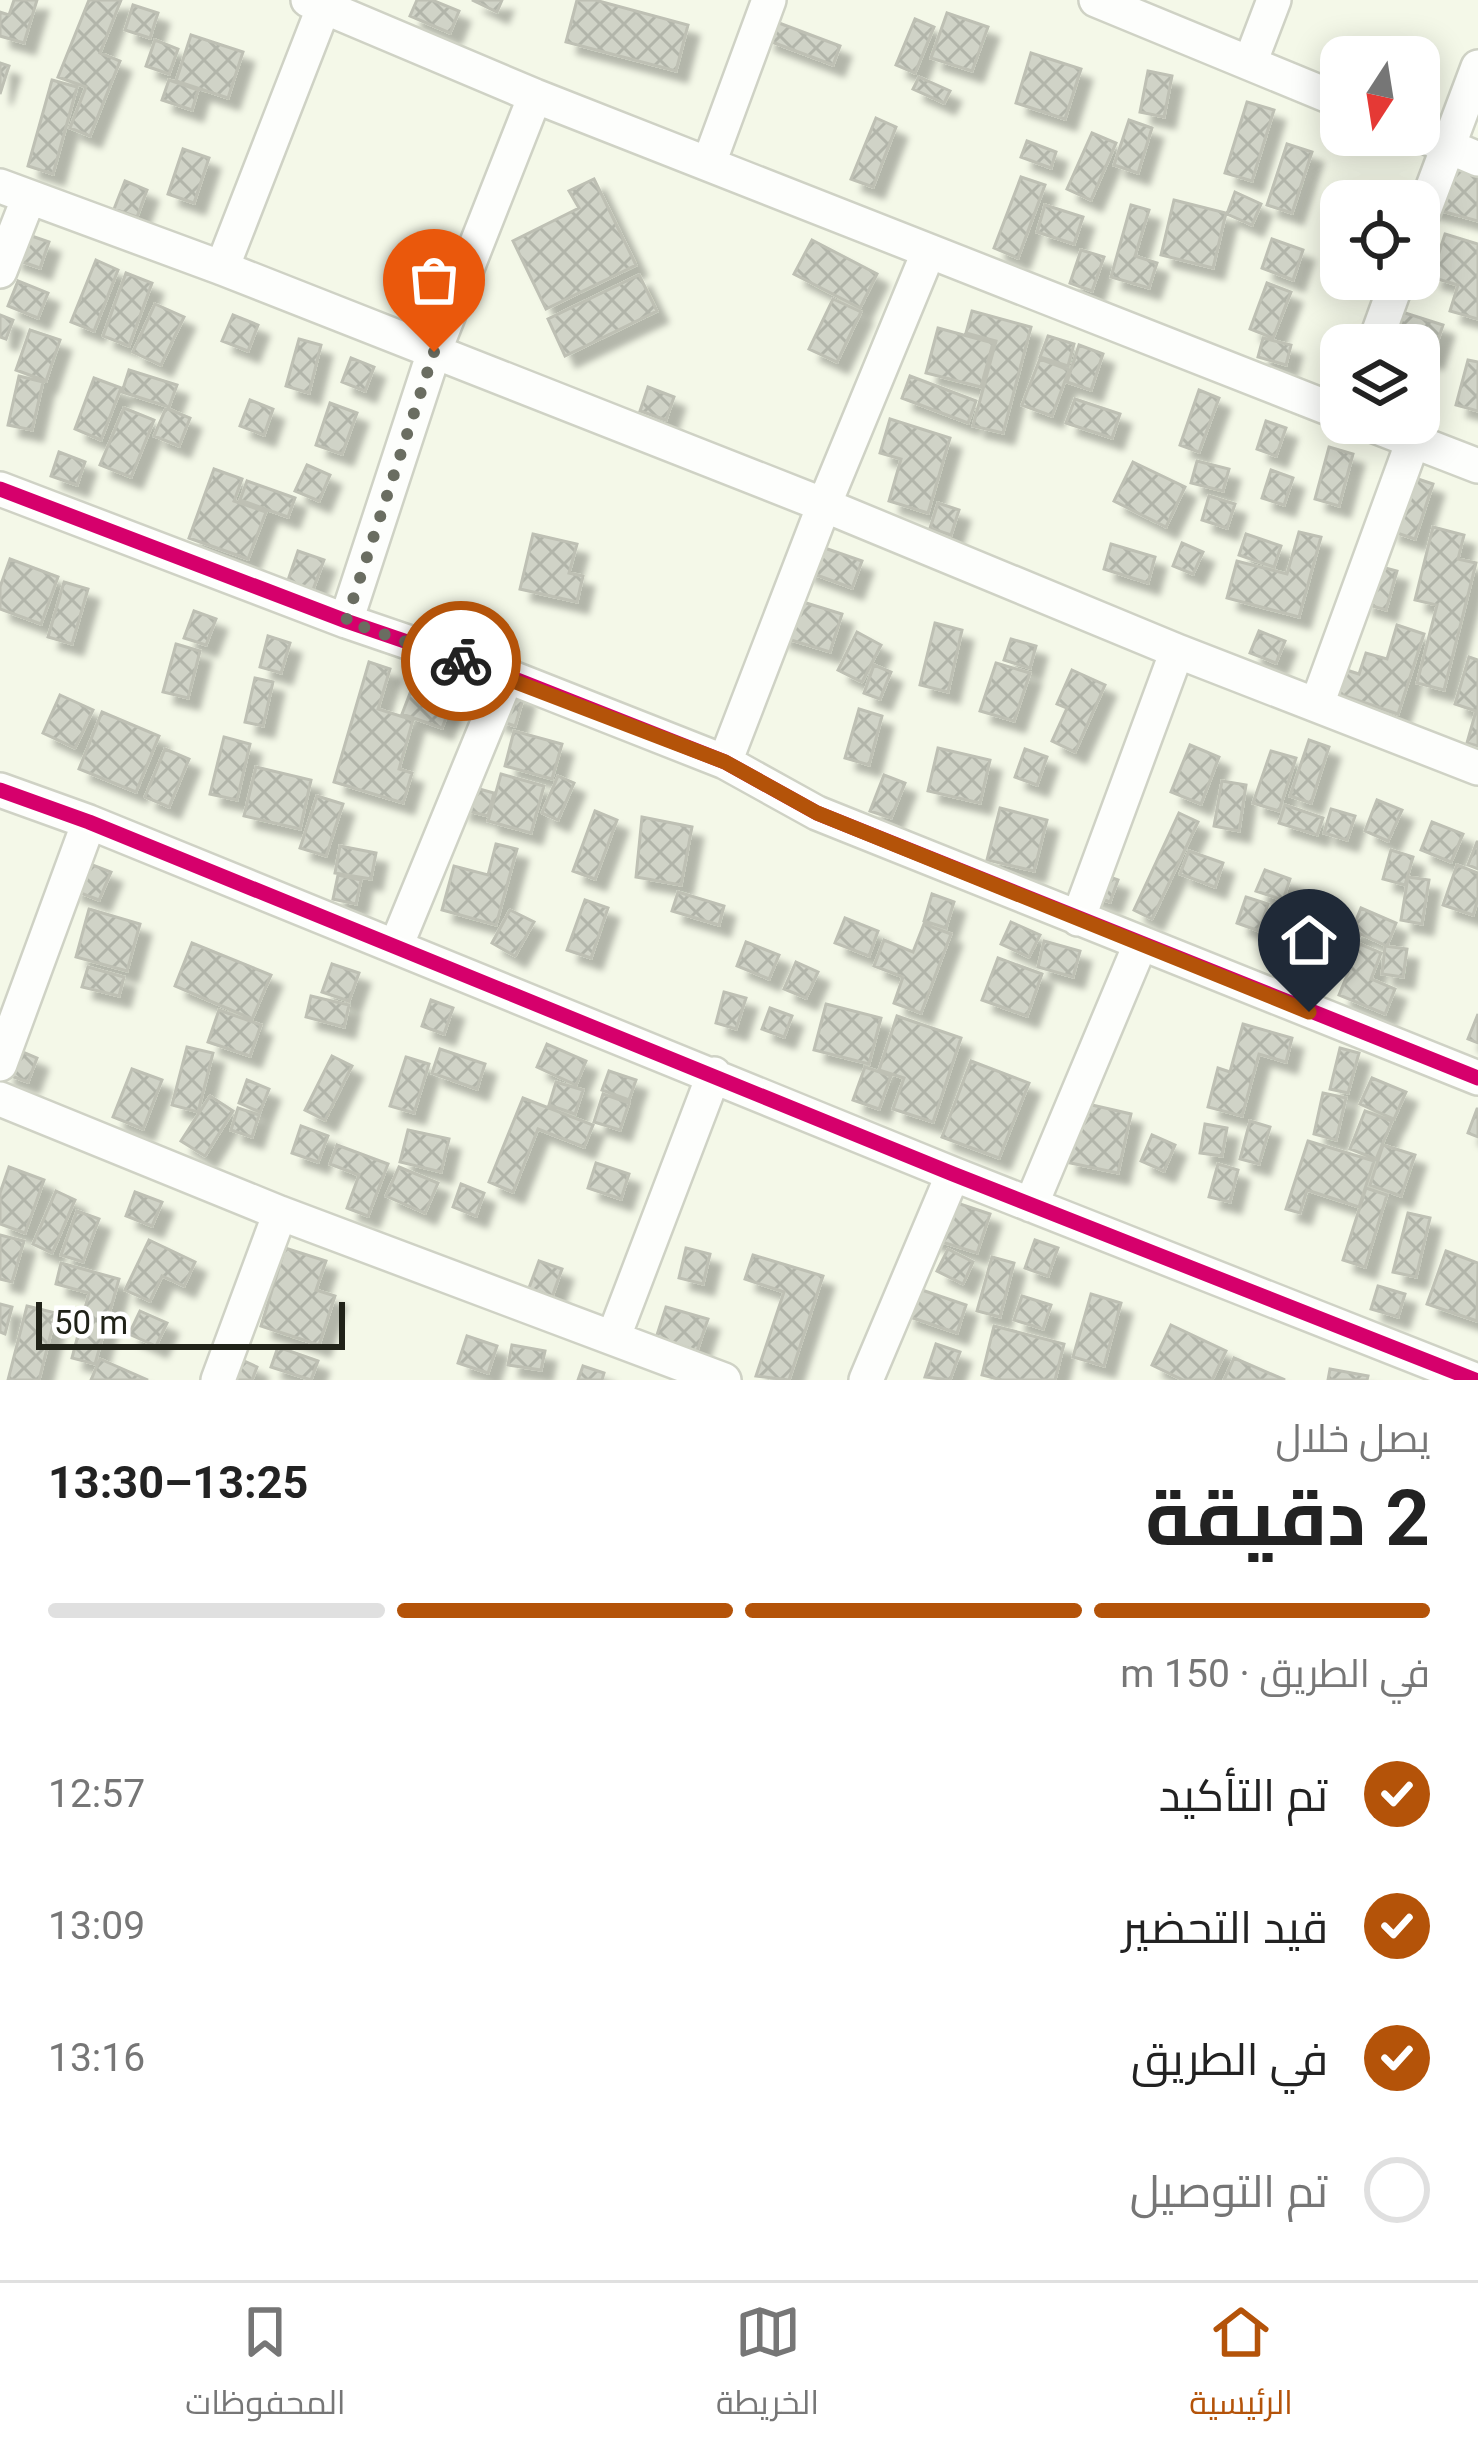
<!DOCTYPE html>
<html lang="ar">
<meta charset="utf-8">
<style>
body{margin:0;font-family:Roboto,Cairo,sans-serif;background:#f6f6f6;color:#222;direction:rtl;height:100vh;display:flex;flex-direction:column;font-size:45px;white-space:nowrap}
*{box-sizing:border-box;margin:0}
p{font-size:39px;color:#767676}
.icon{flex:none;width:66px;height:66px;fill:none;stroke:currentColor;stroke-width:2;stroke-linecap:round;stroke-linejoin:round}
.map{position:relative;height:1380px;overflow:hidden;direction:ltr}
.panel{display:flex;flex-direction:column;background:#fff;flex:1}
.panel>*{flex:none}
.needle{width:78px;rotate:192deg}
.fabs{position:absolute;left:1320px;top:36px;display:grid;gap:24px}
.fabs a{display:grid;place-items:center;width:120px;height:120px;border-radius:24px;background:#fff;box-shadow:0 6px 30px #0003;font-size:60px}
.scale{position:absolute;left:36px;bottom:30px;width:309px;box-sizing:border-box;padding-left:12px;border:6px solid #202218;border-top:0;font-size:33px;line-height:42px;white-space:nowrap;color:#202218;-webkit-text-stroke:9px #fff;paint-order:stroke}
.pin{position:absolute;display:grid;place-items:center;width:102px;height:102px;color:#fff;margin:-123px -51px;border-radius:50% 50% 50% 0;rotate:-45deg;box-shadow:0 0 12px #0007}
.pin .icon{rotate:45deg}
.courier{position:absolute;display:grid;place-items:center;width:120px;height:120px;margin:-60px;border:9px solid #b45309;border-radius:50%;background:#fff;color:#222;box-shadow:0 3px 15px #0007}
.summary em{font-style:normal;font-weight:700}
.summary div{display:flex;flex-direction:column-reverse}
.summary{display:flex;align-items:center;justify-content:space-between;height:204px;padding:0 48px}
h1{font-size:78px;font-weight:700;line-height:90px}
.bar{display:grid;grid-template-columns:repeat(4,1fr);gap:18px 12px;align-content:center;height:144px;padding:0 48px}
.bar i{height:15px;border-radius:9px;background:#e0e0e0}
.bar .on{background:#b45309}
.bar p{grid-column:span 4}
ol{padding:0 48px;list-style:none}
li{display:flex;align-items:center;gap:36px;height:132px}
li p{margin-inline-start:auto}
li .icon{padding:12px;border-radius:50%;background:#b45309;color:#fff;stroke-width:4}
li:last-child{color:#767676}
li i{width:66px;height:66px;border:6px solid #e0e0e0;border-radius:50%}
.dock{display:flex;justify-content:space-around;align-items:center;height:168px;border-top:3px solid #e0e0e0;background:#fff;font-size:33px;color:#767676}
.dock a{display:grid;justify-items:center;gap:6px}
.dock .on{color:#b45309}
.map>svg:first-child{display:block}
.building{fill:url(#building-cross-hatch);stroke:#bec0b4;stroke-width:3;filter:url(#shadow)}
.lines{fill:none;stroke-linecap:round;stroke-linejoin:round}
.street-casing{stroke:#cfd2c5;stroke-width:38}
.street{stroke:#fdfefc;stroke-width:33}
.cycleway-casing{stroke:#fff;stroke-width:22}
.cycleway{stroke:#d6006c;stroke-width:15}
.done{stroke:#6a6d61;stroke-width:12;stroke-dasharray:0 21.6}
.route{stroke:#b45309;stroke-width:15}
</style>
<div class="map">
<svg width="1478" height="1380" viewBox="0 0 1478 1380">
<defs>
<pattern id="building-cross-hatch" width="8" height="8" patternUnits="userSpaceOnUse" patternTransform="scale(3)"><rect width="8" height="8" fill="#d0d3c7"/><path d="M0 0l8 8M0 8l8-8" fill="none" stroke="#b2b5aa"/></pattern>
<filter id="shadow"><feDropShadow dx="11" dy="11" stdDeviation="3" flood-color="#0004"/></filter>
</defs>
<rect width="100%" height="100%" fill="#f4f8e8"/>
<!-- building -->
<path class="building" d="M14 0H37L24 43 0 36V12L9 15Z
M89 0H121L100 53 120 61 90 136 70 128 86 87 58 77Z
M417 0H432L459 11 450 33 410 16Z
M472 0H502L497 12Z
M577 0H595L688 25 676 71 566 42Z
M133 5 158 13 150 38 125 30Z
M947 13 988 27 972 71 931 58Z
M915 19 934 27 915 73 896 65Z
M771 20 840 46 833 65 764 39Z
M191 35 243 52 228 98 176 81Z
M155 40 178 49 169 74 146 66Z
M1031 53 1081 69 1065 119 1016 103Z
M0 63 9 66 0 94Z
M1148 71 1172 76 1164 117 1140 112Z
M919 77 950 91 944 103 913 89Z
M52 80 77 87 53 174 28 166Z
M169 80 198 90 192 110 162 100Z
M1247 102 1274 110 1252 181 1225 173Z
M876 118 896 127 873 187 851 179Z
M1129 120 1152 128 1138 173 1114 165Z
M1092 133 1116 143 1091 200 1067 189Z
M1027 141 1056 152 1051 168 1021 157Z
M1287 144 1312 152 1292 213 1267 205Z
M183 149 209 158 194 203 168 194Z
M1438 164 1478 175V221L1427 207Z
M1021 177 1045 185 1018 258 994 248Z
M594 179 636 265 546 309 513 241 579 208 569 191Z
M125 181 147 190 137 217 114 209Z
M1235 192 1261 204 1252 225 1227 214Z
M1174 200 1226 213 1213 268 1161 255Z
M1045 205 1083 217 1074 244 1037 232Z
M1131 205 1149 210 1135 256 1157 263 1149 288 1111 277Z
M20 232 49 242 40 268 11 258Z
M1445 234 1478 244V319L1450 311 1458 285 1431 277Z
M1272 239 1303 250 1293 280 1262 268Z
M812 240 877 274 860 308 794 274Z
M1081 250 1104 257 1092 291 1070 283Z
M96 260 118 270 94 331 71 322Z
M126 273 152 283 129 346 103 336Z
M639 275 657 311 565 356 548 319Z
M18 281 48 293 38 318 8 306Z
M1267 283 1291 292 1273 338 1250 329Z
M833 299 861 312 837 362 809 349Z
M155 304 184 317 161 365 133 352Z
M972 311 1031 327 1003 433 973 426 996 341 966 333Z
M1402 312 1443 325 1432 358 1419 353V345L1391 344Z
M0 315 13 320 6 339 0 337Z
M233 315 258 325 248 351 222 341Z
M938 328 993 343 981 387 926 373Z
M30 330 60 340 46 381 16 370Z
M1048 336 1074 344 1068 366 1040 357Z
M1263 338 1291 345 1286 365 1258 357Z
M299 339 321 345 309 393 286 386Z
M1079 345 1103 354 1091 390 1067 382Z
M351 358 374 367 365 391 342 382Z
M1040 359 1069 370 1052 416 1022 405Z
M1468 360 1478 362V411L1456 405Z
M129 370 177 385 169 407 122 392Z
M19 376 43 382 32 430 8 425Z
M910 376 976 401 968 423 902 398Z
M94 378 121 388 101 440 75 429Z
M648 387 674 397 666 420 640 411Z
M1199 390 1219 398 1199 452 1180 445Z
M1075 399 1120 414 1112 438 1066 423Z
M250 400 273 409 264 435 240 426Z
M330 403 357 413 342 454 316 445Z
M124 408 154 420 131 477 100 465Z
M166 408 190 418 179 446 154 436Z
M890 419 950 438 928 513 889 501 901 459 880 453Z
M1266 421 1286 428 1276 456 1257 449Z
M1329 447 1353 454 1339 506 1315 499Z
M59 452 85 462 77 485 51 476Z
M1197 461 1229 469 1223 491 1191 483Z
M1133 462 1185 487 1166 527 1114 501Z
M307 465 330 475 319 501 295 491Z
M214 469 242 479 234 501 266 512 248 559 189 538Z
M1271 470 1293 478 1284 505 1262 498Z
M1406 475 1433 484 1415 539 1388 530Z
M247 481 295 498 288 517 240 500Z
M1209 496 1235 504 1227 528 1202 520Z
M938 503 959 510 951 535 930 528Z
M1433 527 1464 535 1458 559 1476 563 1444 690 1417 683 1437 605 1415 600Z
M1299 532 1321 537 1299 617 1227 598 1237 561 1287 574Z
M533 534 577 544 569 573 583 576 577 602 520 589Z
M1246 534 1281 546 1274 567 1239 555Z
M1182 543 1203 552 1193 574 1173 566Z
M813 544 862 561 852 588 803 570Z
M1111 544 1155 557 1148 583 1104 569Z
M298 551 324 560 311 595 286 586Z
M10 559 58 577 41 624 0 609V587Z
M1374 565 1397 571 1386 610 1362 603Z
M64 582 88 589 72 644 48 637Z
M790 598 842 614 830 652 778 636Z
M194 611 216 619 206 645 184 638Z
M935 623 962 630 948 692 920 685Z
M1397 625 1424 634 1398 714 1327 690 1334 666 1359 674 1366 653 1387 659Z
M1259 631 1285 641 1276 663 1250 653Z
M857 632 881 645 862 682 838 670Z
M268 636 290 643 281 673 260 667Z
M1011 639 1036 646 1030 668 1004 660Z
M176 644 200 651 188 698 163 692Z
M1469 657 1478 660V746L1467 743 1476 711 1455 704Z
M369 662 390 669 378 709 413 720 399 769 412 773 403 803 334 782Z
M996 663 1030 673 1014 721 980 711Z
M874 665 891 672 880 699 864 693Z
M1072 670 1105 685 1075 752 1052 741 1067 708 1057 704Z
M255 678 273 682 263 726 245 722Z
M414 683 454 697 442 728 402 714Z
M503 690 524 696 515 726 494 719Z
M60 695 93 710 75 748 43 733Z
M859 709 882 716 869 765 845 758Z
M102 712 159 736 136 792 79 769Z
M514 731 562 744 552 779 505 766Z
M224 737 250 744 237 800 210 794Z
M1309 740 1329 747 1311 803 1290 796Z
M1190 745 1219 757 1201 804 1171 792Z
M938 748 990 760 980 803 928 791Z
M165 749 189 759 169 807 145 797Z
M1025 749 1047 757 1037 785 1015 777Z
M1271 751 1296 758 1279 811 1253 803Z
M256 767 311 780 300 829 244 816Z
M501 774 544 786 531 833 488 821Z
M884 775 905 783 891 818 870 811Z
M558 776 574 783 558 820 542 813Z
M1222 781 1246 785 1239 831 1214 826Z
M465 785 494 793 488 816 459 809Z
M317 796 343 804 326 856 300 848Z
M1377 800 1402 810 1388 841 1365 831Z
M1285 805 1323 818 1317 835 1279 823Z
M1000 808 1047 820 1034 871 987 860Z
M1331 809 1355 816 1347 840 1324 833Z
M595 811 617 820 595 879 573 871Z
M1179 813 1198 822 1152 919 1134 910Z
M642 817 692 827 681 885 636 877Z
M1432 822 1463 834 1451 862 1421 850Z
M1477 842H1478V869L1468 865Z
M496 844 517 849 496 925 442 910 454 866 488 875Z
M340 846 376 853 371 879 335 873Z
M1391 850 1413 857 1405 885 1383 879Z
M1189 851 1223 863 1215 887 1180 874Z
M82 861 111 872 99 900 70 889Z
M1457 865 1478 873V899L1473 915 1443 905Z
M1265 870 1290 879 1283 900 1256 891Z
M1093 871 1118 880 1110 902 1085 893Z
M338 875 361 880 356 904 333 899Z
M1408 877 1429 880 1422 924 1401 920Z
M678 892 724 906 719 925 672 911Z
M932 894 954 902 946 928 924 921Z
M1246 897 1268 904 1259 931 1237 923Z
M585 900 608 908 591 958 567 950Z
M1361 908 1396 923 1387 946 1352 930Z
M89 909 140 924 127 971 76 957Z
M510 910 534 922 515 956 492 943Z
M845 918 878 931 869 956 835 943Z
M1011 922 1040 935 1029 957 1001 944Z
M924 924 951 934 921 1013 894 1003 903 977 874 966 884 940 913 952Z
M1344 928 1360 935 1348 960 1332 951Z
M1044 941 1080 951 1073 977 1038 967Z
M746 942 779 955 769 979 737 966Z
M192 943 271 975 252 1019 175 986Z
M1360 944 1381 953 1371 979 1395 989 1385 1014 1339 995Z
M1385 946 1407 949 1403 977 1382 974Z
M998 958 1042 974 1027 1016 982 1000Z
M796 962 818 972 806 998 784 989Z
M332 964 359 973 349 1001 322 992Z
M88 967 124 977 119 996 82 987Z
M724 992 746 998 736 1029 716 1023Z
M311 996 349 1005 344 1027 306 1017Z
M431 1000 453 1008 444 1034 422 1026Z
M826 1004 881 1018 869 1064 814 1050Z
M770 1008 792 1016 784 1037 762 1029Z
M219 1010 261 1025 250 1056 208 1042Z
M1478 1014V1043L1468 1039Z
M897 1016 961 1038 933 1122 893 1109 904 1078 879 1070Z
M1243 1024 1292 1038 1286 1062 1259 1054 1242 1116 1208 1107 1218 1068 1230 1072Z
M547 1044 586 1061 576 1085 537 1067Z
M187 1047 213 1053 198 1112 172 1105Z
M13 1048 37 1058 28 1082 3 1073Z
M1340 1048 1359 1053 1348 1093 1330 1089Z
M440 1049 485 1064 477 1089 432 1073Z
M332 1056 352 1066 325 1120 305 1110Z
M406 1057 429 1064 414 1113 390 1106Z
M971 1061 1029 1083 999 1158 942 1137Z
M865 1067 891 1076 879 1109 853 1100Z
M132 1069 162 1080 143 1129 113 1117Z
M609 1071 636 1080 629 1100 602 1090Z
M1372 1078 1406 1092 1394 1119 1360 1104Z
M247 1080 269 1089 260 1112 239 1103Z
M556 1082 583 1090 575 1114 549 1105Z
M1323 1093 1346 1098 1336 1140 1314 1134Z
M603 1094 629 1103 620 1130 594 1122Z
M210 1096 233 1111 205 1156 181 1141Z
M523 1098 593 1125 584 1147 538 1129 513 1192 489 1182Z
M1079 1102 1131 1114 1118 1173 1066 1162Z
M238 1108 259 1115 252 1137 231 1130Z
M1477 1109H1478V1137L1468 1133Z
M1365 1111 1392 1121 1376 1159 1350 1149Z
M1250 1121 1270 1127 1259 1164 1240 1159Z
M1205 1124 1227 1128 1222 1156 1200 1153Z
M301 1126 328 1136 318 1162 292 1153Z
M408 1130 449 1139 441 1172 400 1162Z
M1152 1135 1175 1145 1164 1171 1141 1161Z
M1308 1141 1374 1161 1359 1207 1307 1190 1300 1213 1286 1209Z
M337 1145 388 1164 368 1216 347 1208 359 1175 330 1164Z
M1383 1145 1415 1155 1401 1196 1370 1185Z
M596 1163 629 1174 621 1199 588 1188Z
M1218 1164 1238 1170 1230 1202 1209 1197Z
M9 1167 44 1180 25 1233 0 1224V1193Z
M399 1167 438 1183 425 1213 386 1196Z
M461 1184 484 1193 476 1216 453 1207Z
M1366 1188 1387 1195 1365 1267 1343 1260Z
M56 1191 75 1200 52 1253 33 1244Z
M135 1192 162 1202 152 1226 126 1216Z
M939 1197 990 1214 977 1253 926 1237Z
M77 1211 99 1219 83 1262 61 1255Z
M1408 1213 1430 1218 1416 1277 1393 1272Z
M0 1235 24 1241 12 1282 0 1279Z
M149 1240 195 1262 184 1286 162 1276 150 1301 125 1290Z
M1035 1240 1058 1248 1048 1276 1025 1268Z
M285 1248 326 1261 316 1290 335 1296 319 1345 261 1326Z
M686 1248 710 1254 703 1284 679 1278Z
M948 1249 973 1262 963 1284 937 1271Z
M1446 1251 1478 1263 1477 1321 1427 1304Z
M753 1255 823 1276 789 1380 756 1376 784 1292 745 1279Z
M992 1257 1014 1263 1000 1317 977 1311Z
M539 1261 562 1269 552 1297 529 1288Z
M61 1263 119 1279 95 1364 72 1358 89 1293 56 1284Z
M1378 1286 1405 1294 1398 1317 1371 1309Z
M913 1287 966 1305 957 1333 904 1315Z
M1091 1294 1121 1303 1104 1366 1073 1357Z
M1022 1296 1051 1305 1043 1329 1014 1320Z
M0 1304 12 1307 5 1334 0 1332Z
M27 1306 56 1313 39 1380H8Z
M666 1307 708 1319 697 1351 656 1338Z
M140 1311 167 1323 156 1346 129 1334Z
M1171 1325 1226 1351 1212 1380H1183L1152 1365Z
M994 1326 1064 1344 1055 1380H1002L982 1375Z
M467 1336 497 1346 488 1373 458 1363Z
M936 1344 960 1352 950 1380 925 1377Z
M512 1345 545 1351 541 1370 508 1365Z
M278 1347 318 1361 311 1380 271 1367Z
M1234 1358 1285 1380H1224Z
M100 1359 148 1380H91Z
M240 1359 257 1367 252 1380H232Z
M583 1366 604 1373 602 1380H578Z
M1330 1369 1368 1376 1367 1380H1328Z"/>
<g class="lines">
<!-- street casing -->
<g class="street-casing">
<path id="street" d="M308 0 535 96 1341 413
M1096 0 1341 101
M1250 63 1274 0
M1419 134 1478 159
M709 163 769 0
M0 186 222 268 824 505 1177 651 1478 768
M1419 224 1478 67
M222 268 324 6
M0 271 29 197
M1374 345 1398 279
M1367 423 1478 466
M0 489 346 621 507 676 725 762 817 813 1478 1078
M346 621 434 352 535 96
M1317 704 1413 441
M725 762 824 505 928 253
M0 790 89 822 953 1174 1475 1380
M1078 919 1177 651
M396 946 507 676
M0 1064 89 822
M0 1099 280 1213 724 1380
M1031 1205 1140 945
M614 1336 714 1074
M218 1380 280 1213
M866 1380 953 1174"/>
</g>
<!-- street -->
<use href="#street" class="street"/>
<!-- cycleway casing -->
<g class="cycleway-casing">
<path id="cycleway" d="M0 489 346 621 507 676 725 762 817 813 1478 1078
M0 790 89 822 953 1174 1475 1380"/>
</g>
<!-- cycleway -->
<use href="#cycleway" class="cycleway"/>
</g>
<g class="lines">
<!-- done -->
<path class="done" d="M434 352 346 621 461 661"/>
<!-- route -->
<path class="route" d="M461 661 725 762 817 813 1309 1012"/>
</g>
</svg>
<div class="fabs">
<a><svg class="needle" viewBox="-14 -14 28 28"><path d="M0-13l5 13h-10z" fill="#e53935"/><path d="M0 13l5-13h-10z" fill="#767676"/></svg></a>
<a><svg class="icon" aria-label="locate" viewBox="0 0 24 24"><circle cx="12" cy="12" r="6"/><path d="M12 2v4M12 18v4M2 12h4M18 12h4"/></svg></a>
<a><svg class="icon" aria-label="layers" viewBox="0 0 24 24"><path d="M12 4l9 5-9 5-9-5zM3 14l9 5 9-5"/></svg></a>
</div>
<div class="scale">50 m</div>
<div class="pin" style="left:434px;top:352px;background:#ea580c"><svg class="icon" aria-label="bag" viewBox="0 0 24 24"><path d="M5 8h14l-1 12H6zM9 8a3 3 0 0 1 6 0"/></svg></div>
<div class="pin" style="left:1309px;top:1012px;background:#1f2937"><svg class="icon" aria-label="home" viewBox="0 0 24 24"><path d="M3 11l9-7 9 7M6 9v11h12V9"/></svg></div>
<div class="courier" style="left:461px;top:661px"><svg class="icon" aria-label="bike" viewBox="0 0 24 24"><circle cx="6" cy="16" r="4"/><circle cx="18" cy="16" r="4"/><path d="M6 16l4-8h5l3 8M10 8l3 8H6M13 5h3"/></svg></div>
</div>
<section class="panel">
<div class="summary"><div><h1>2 دقيقة</h1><p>يصل خلال</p></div><em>13:25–13:30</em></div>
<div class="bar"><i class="on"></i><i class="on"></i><i class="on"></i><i></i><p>في الطريق · 150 m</p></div>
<ol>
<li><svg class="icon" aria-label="check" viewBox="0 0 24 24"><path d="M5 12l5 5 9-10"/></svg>تم التأكيد<p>12:57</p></li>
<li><svg class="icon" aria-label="check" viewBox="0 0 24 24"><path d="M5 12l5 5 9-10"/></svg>قيد التحضير<p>13:09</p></li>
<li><svg class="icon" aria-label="check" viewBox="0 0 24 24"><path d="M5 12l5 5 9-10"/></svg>في الطريق<p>13:16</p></li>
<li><i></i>تم التوصيل</li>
</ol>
</section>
<nav class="dock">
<a class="on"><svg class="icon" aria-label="home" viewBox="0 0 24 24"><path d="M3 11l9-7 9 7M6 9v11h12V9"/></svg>الرئيسية</a>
<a><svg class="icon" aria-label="map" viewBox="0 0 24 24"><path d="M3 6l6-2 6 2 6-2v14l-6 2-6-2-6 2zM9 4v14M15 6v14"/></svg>الخريطة</a>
<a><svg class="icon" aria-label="saved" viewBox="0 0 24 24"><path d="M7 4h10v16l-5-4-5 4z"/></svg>المحفوظات</a>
</nav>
